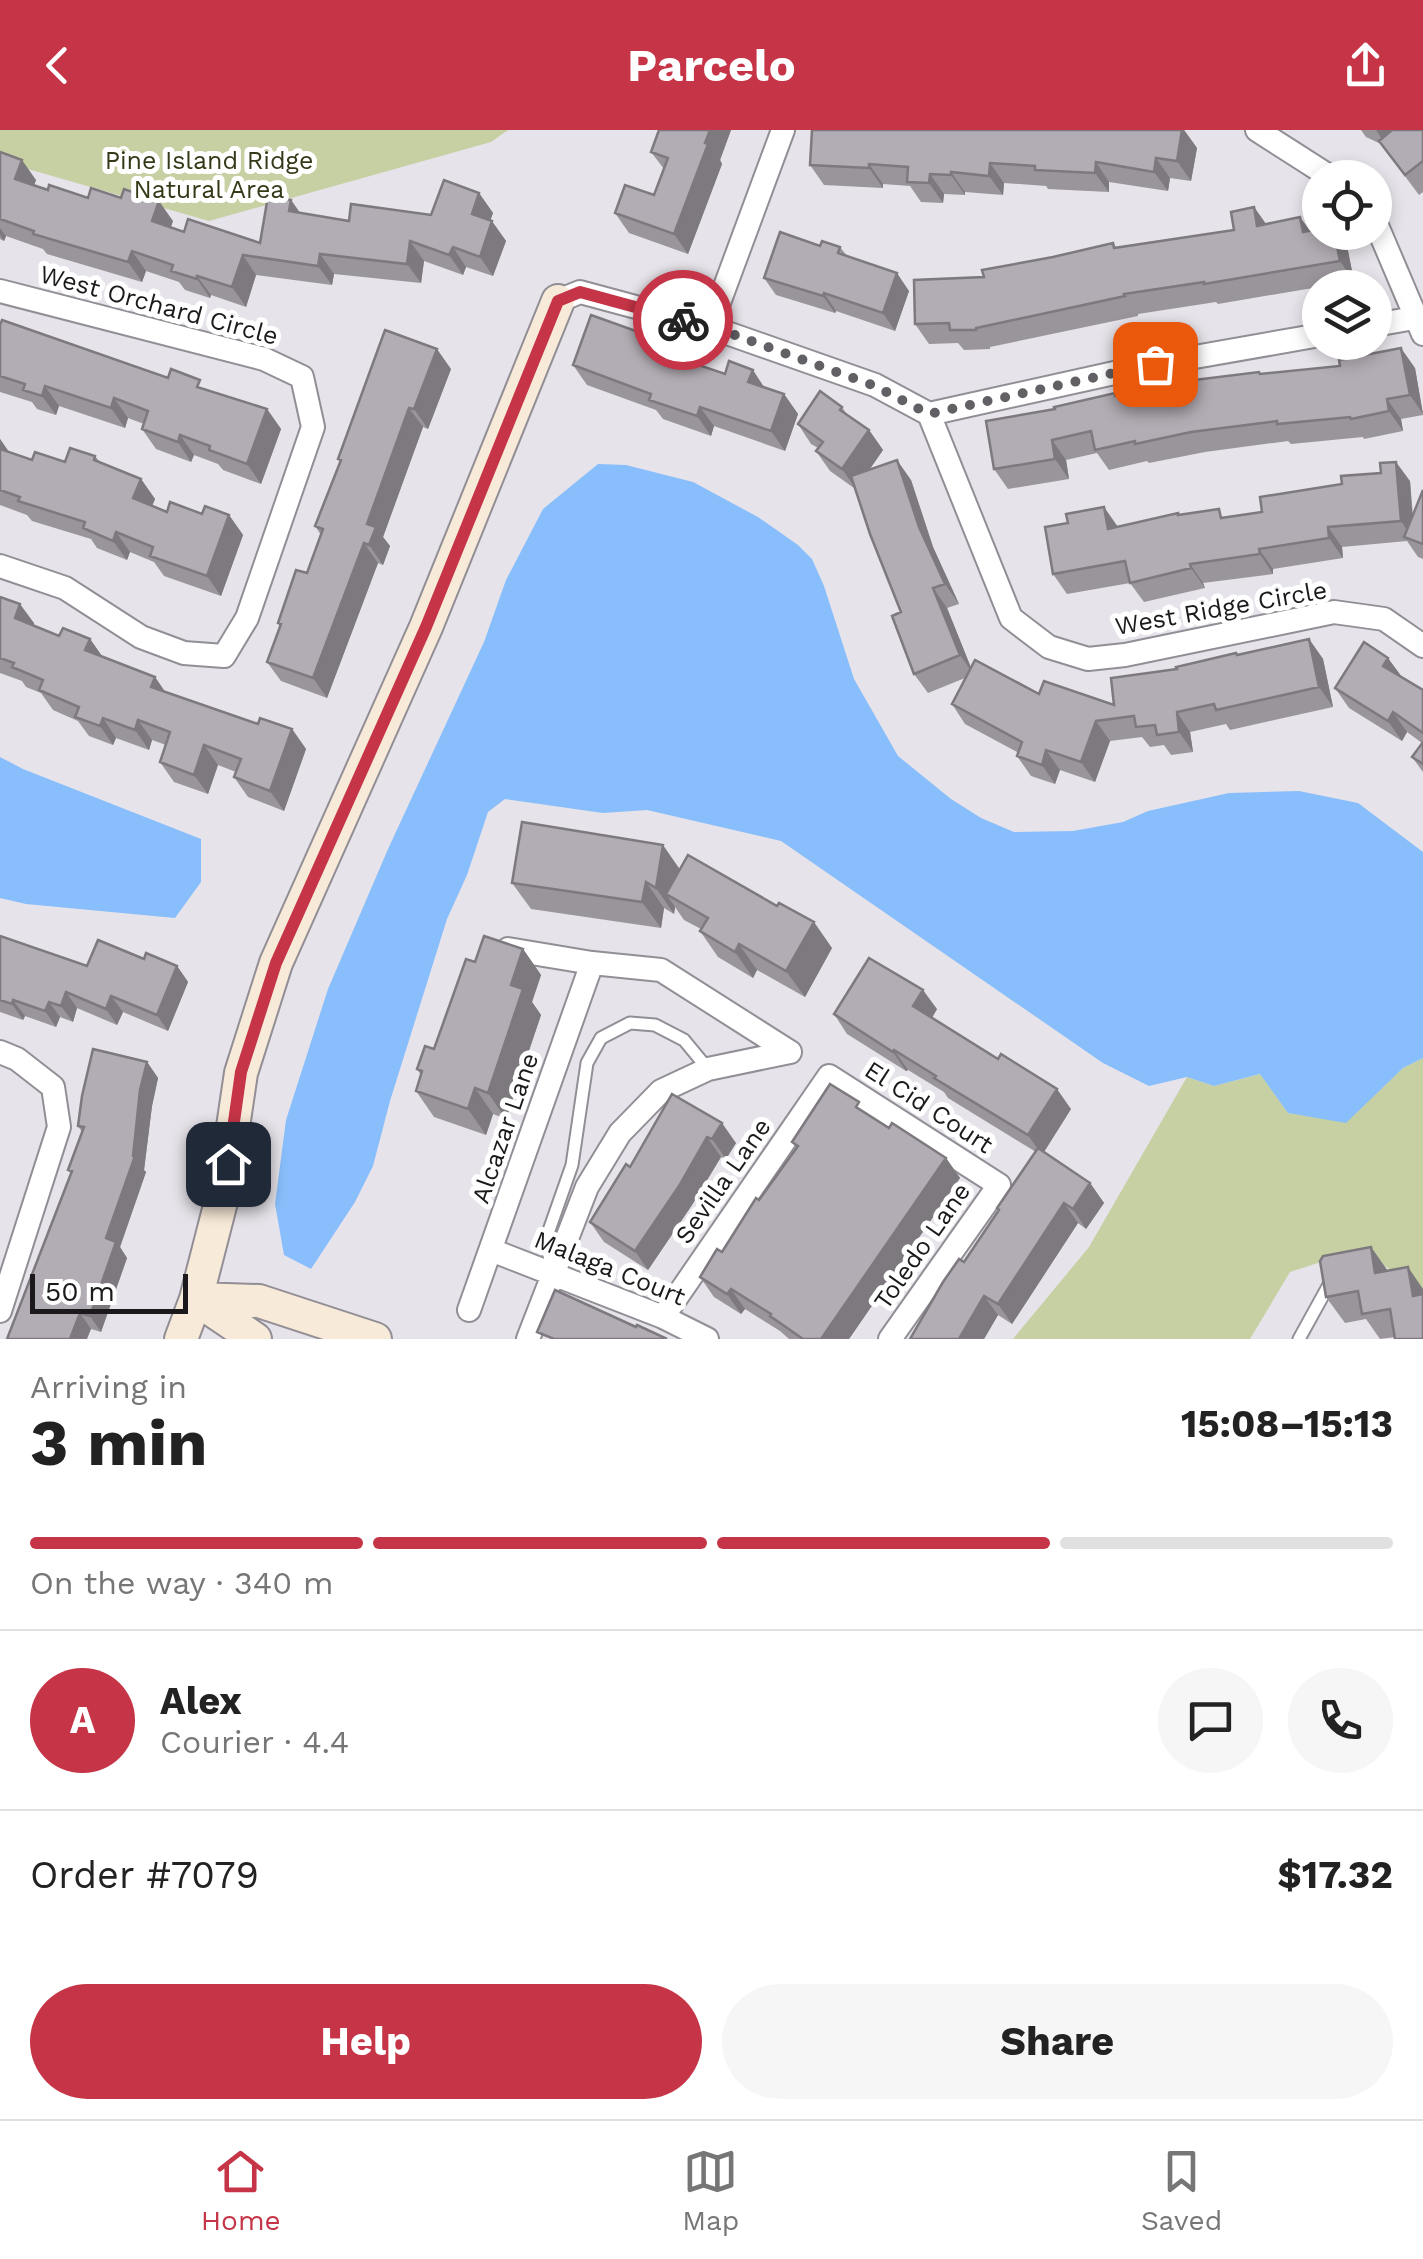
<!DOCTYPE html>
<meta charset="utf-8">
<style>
body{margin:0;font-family:"Work Sans",sans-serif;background:#f6f6f6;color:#222;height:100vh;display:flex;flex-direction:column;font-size:38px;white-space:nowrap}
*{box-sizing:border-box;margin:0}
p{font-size:32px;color:#767676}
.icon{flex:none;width:55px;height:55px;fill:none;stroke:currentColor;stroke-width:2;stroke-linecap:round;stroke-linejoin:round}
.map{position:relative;height:1209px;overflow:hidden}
.panel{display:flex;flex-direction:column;background:#fff;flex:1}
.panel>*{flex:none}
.tools{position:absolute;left:1302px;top:30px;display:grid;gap:20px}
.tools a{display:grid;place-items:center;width:90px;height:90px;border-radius:50%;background:#fff;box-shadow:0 5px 15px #0003;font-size:50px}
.scale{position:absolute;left:30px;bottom:25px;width:158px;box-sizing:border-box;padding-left:10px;border:5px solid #1b191c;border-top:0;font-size:28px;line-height:35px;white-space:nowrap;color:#1b191c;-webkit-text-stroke:8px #fff;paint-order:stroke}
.pin{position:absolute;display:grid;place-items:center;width:85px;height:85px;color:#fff;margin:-42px;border-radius:20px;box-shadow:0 5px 15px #0006}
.courier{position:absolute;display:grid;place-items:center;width:100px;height:100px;margin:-50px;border:8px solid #c53547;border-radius:50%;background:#fff;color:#222;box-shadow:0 2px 12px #0007}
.overview em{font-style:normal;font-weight:700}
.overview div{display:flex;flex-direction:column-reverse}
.overview{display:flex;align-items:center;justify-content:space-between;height:170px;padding:0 30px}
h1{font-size:65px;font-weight:700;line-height:75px}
.bar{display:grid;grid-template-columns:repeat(4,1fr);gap:15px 10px;align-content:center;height:120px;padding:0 30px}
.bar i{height:12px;border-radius:8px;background:#e0e0e0}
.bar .on{background:#c53547}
.bar p{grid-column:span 4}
.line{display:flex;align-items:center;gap:25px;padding:0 30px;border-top:2px solid #e0e0e0}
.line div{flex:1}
.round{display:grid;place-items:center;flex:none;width:105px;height:105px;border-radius:52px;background:#f6f6f6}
.button{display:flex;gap:20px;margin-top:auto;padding:20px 30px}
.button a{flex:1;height:115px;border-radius:60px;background:#c53547;color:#fff;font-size:40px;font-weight:700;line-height:115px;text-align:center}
.button a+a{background:#f6f6f6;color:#222}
header{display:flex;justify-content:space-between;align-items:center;height:130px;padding:0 30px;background:#c53547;color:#fff;font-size:45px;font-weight:700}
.dock{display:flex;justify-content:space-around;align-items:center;height:140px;border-top:2px solid #e0e0e0;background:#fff;font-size:28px;color:#767676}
.dock a{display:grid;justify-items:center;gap:5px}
.dock .on{color:#c53547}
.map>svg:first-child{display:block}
.green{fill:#c6d0a2}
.water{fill:#88befb}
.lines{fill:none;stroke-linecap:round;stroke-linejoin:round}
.lane-casing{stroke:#928e95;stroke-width:15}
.street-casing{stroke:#928e95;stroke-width:26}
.secondary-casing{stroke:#928e95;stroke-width:36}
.lane{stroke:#fff;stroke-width:11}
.street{stroke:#fff;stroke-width:22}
.secondary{stroke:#f8ead8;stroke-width:32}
.wall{fill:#99959b}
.shaded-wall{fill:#7d797e}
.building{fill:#b2adb4;stroke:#7d797e;stroke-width:2.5}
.done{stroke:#626064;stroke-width:10;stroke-dasharray:0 18}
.route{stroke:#c53547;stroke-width:12}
.labels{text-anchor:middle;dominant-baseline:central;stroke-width:10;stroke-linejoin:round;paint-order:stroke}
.park-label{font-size:25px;fill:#343a18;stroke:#fff}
.street-label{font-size:25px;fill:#1b191c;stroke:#fff}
</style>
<header><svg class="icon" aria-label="back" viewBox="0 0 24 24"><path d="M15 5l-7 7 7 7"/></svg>Parcelo<svg class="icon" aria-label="share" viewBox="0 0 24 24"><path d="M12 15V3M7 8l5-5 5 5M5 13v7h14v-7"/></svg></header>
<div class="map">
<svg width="1423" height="1209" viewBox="0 0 1423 1209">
<rect width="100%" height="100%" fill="#e7e3ea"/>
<!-- green -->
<path class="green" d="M0 0H508L491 12 209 91 0 31Z
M1423 928V1159L1358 1120 1290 1142 1250 1209H1013L1089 1117 1187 947 1214 956 1261 944 1288 983 1346 992 1403 938Z"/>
<!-- water -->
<path class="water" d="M598 334 626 335 693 352 758 387 798 415 812 429 824 456 854 549 898 626 951 669 981 688 1014 702 1073 701 1123 692 1148 681 1229 663 1299 661 1358 673 1423 722V928L1403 938 1346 993 1288 983 1260 944 1214 956 1187 947 1149 956 1103 933 781 711 647 680 603 683 505 669 488 682 467 745 447 789 390 971 373 1036 355 1072 311 1139 284 1125 275 1074 286 990 328 859 388 719 484 512 506 450 543 379Z
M0 627 23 639 201 709V752L175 788 26 774 0 768Z"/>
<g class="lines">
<!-- lane casing -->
<g class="lane-casing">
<path id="lane" d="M551 1136 546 1109 572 1035 587 933 601 908 630 893 655 895 684 910 708 939
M1299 1209 1331 1151"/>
</g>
<!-- street casing -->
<g class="street-casing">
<path id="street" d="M1257 0 1332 48
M1375 91 1423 204
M0 161 264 229 302 247 313 297 247 488 224 526 184 523 141 507 65 458 0 436
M558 171 580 162 710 197 875 255 929 284
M1375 195 1414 188
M710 197 783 0
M929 284 1011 488 1049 517 1088 529 1125 525 1334 482 1384 489 1423 516
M929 284 1155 234 1320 205
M508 819 592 833 661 840 790 922
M0 922 17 929 53 957 59 997 0 1181
M491 1120 663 1187 707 1209
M469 1180 592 833
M663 1187 829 946 999 1055 890 1209
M528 1209 587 1057 620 1003 661 961 708 939 790 922"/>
</g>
<!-- secondary casing -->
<g class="secondary-casing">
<path id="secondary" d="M196 1169 259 1171 375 1209
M196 1169 255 1209
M181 1209 196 1169 223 1064 241 943 276 833 426 497 558 171"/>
</g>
<!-- lane -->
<use href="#lane" class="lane"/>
<!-- street -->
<use href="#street" class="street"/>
<!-- secondary -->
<use href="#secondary" class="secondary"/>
</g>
<!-- wall -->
<path class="wall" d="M659 0H731L720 30 722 34 688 124 629 103 615 83 654 65 664 39 651 22Z
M812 0H1184L1197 18 1191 51 1170 48 1168 61 1109 52V62L1048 59 1046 56 1004 53 1003 65 965 62V65L944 64 943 73 921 72 910 56 883 54V58L824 55 810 35Z
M1361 0H1423V62L1419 65 1381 14 1366 7Z
M0 22 36 50 34 55 173 91 170 98 184 102 260 113 291 70 300 83 349 91 431 85 479 63 493 83 490 90 506 111 493 146 466 137 463 145 424 131 421 153 334 144 332 155 256 145 246 177 211 165 210 168 185 160 179 152 146 141 142 152 47 124 43 119 6 106 4 111 0 109Z
M1254 77 1266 94 1300 87 1310 101 1337 102 1347 116 1354 151 1218 174 1216 172 1138 184V186L990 217V219L964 220 958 213 929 214 915 194 984 147 1113 113 1117 118 1234 100Z
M820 116 840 117 847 126 909 161 895 201 836 181 835 183 776 165 764 148Z
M0 195 267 279 281 299 261 354 223 340 218 334 194 325 191 332 156 319 142 299 144 294 128 288 125 298 59 276 56 285 37 279 32 272 0 262Z
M696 234 784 264 798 284 785 321 714 296 711 306 663 289 656 280 587 255 573 235Z
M1415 238 1423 285 1401 289 1403 301 1364 309 1363 307 1291 314 1288 311 1205 322 1149 333 1147 331 1109 340 1097 323 1066 330 1069 349 1008 359 994 339 1055 279 1115 263 1117 266 1260 244Z
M451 239 428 299 423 297 383 407 390 416 383 435 378 433 327 568 281 551 267 532 280 497 278 493 307 443 321 405 315 396 340 332 338 329Z
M842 277 848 286 869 300 883 320 869 340 911 350 933 417 959 474 947 478 971 538 1039 564 1114 575 1177 539 1309 509 1323 529 1333 577 1230 600 1226 594 1190 602 1193 622 1171 625 1164 615 1150 617 1142 607 1110 611 1095 652 1060 640 1055 654 1031 646 1017 626 1019 623 965 594 952 574 965 548 928 563 914 544 901 482 854 358 830 341 816 321 818 318 811 314 798 294Z
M0 309 9 322 32 330 65 332 95 326 100 332 141 349 155 369 152 376 167 382 229 385 243 405 221 466 164 446 154 432 130 422 127 430 97 418 91 409 32 391 27 385 0 375Z
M1410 351 1413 386 1423 360V429L1418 427 1407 411 1342 417 1343 428 1273 439V444L1203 453 1205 458 1144 472 1130 453 1067 464 1053 444 1068 393 1118 397 1179 384 1225 387 1262 382Z
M0 467 34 493V496L59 506 90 509 102 526 155 547 165 562 258 594 292 599 306 619 284 681 248 667 234 647 236 642 218 635 208 664 174 652 160 632 166 615 152 610 149 620 116 608 113 615 89 606 78 591 53 580 41 563 26 557 22 551 0 543Z
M1402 547 1423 560V642L1412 627 1422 613 1407 602 1402 611 1349 578 1335 558Z
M680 739 832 818 805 867 757 840 753 848 718 827 700 801 701 799 684 790 675 777 674 784 664 778 661 798 531 779 512 753Z
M0 806 87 836 144 829 177 836 188 852 168 901 123 882 117 895 77 878 73 892 60 887 56 897 25 886 23 890 0 882Z
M523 819 541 845 532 872 541 885 506 989 493 984 486 1005 434 987 416 961 421 945 417 939 434 919 475 832Z
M937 879 932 888 1071 979 1044 1022 1090 1053 1104 1073 1086 1099 1078 1093 1012 1194 998 1185 984 1209H910L964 1132 1036 1022 948 968 944 962 908 940 906 941 847 904 834 884Z
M147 932 158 948 152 976 144 1040 146 1042 120 1117 127 1128 101 1202 91 1199 7 1209 71 1044 68 1040 82 1002 78 996Z
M672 964 736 1013 726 1029 721 1027 692 1075 648 1140 604 1112 590 1092 630 1037Z
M868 985 889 998 946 1028 960 1048 849 1209H789L780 1201 745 1179 741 1184 714 1167 700 1147 722 1122 796 1018 792 1012Z
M1371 1117 1388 1141 1395 1207 1380 1209 1366 1189 1345 1193 1326 1167Z"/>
<!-- shaded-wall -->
<path class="shaded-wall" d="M710 0H731L720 30 722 34 688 124 674 104Z
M1182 0H1184L1197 18 1191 51 1177 31Z
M1376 0H1397L1388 18Z
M1156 28 1170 48 1168 61 1154 42Z
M22 30 36 50 29 69 15 49Z
M1096 32 1109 52V62L1095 43Z
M990 33 1004 53 1003 65 989 46Z
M869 34 883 54V58L869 38Z
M951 42 965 62V65L951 45Z
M930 44 944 64 943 73 929 53Z
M479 63 493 83 486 103 472 84Z
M291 70 305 90 289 81Z
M159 71 173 91 166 111 152 91Z
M1254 77 1268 97 1257 96Z
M1300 87 1314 107 1303 102Z
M492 91 506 111 493 146 480 127Z
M0 98 6 106 4 111 0 105Z
M1334 102H1337L1347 116 1354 151 1340 131Z
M410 111 424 131 421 153 407 134Z
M453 117 466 137 463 145 449 125Z
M132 121 146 141 142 152 128 132Z
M320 124 334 144 332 155 318 136Z
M243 125 256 145 246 177 232 157Z
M897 143 909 161 895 201 883 183Z
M197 146 211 165 210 168 197 149Z
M824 163 836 181 835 183 823 166Z
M682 215 696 235 678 228Z
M1401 218 1415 238 1423 284 1410 265Z
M437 219 451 239 428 299 414 279Z
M753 240 766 260 748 252Z
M45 256 59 276 56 285 42 266Z
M784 264 798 284 785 321 771 301Z
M114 268 128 288 125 298 111 278Z
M1387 269 1401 289 1403 301 1389 281Z
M700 277 714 296 711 306 697 286Z
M409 278 423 297 383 407 390 416 383 435 369 415 367 394Z
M267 279 281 299 261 354 247 334Z
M869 300 883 320 856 359 842 339Z
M180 305 194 325 191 332 178 312Z
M0 309 11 325 0 326Z
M1052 310 1066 330 1069 349 1055 329Z
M897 330 911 350 933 417 959 474 945 454 919 397Z
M1396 332 1410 351 1414 411 1401 391Z
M141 349 155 369 147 388 133 368Z
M1104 377 1118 397 1108 399Z
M229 385 243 405 221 466 207 446Z
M1328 397 1342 417 1343 428 1329 408Z
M116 402 130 422 127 430 113 411Z
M364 413 378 433 327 568 313 548Z
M1259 419 1273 439V444L1260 424Z
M1190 434 1203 453 1205 458 1191 438Z
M933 458 947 478 974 545 960 525Z
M20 474 34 493 29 508 15 488Z
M90 509 104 529 85 520Z
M1309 509 1323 529 1333 577 1319 557Z
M1388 528 1402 547 1383 536Z
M155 547 168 566 151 557Z
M1177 582 1190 602 1193 622 1179 602Z
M1393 582 1407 602 1402 611 1388 591Z
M103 588 116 608 113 615 100 596Z
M138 590 152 610 149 620 135 600Z
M1096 591 1110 611 1095 652 1081 632Z
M292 599 306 619 284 681 270 661Z
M204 615 218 635 208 664 194 645Z
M1046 620 1060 640 1055 654 1042 635Z
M663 715 681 741 666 764 675 777 674 784 656 758Z
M646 752 664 778 661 798 642 772Z
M814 792 832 818 805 867 786 841Z
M739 814 757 840 753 848 735 822Z
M523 819 541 845 532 872 541 885 506 989 488 963 511 855Z
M177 836 188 852 168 901 157 885Z
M923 860 937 879 927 896 913 876Z
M66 862 77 878 73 892 61 876Z
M111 866 123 882 117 895 106 879Z
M13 870 25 886 23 890 12 874Z
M49 872 60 887 56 897 45 881Z
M894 920 908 940 906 941 893 922Z
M147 932 158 948 152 976 144 1040 146 1042 120 1117 127 1128 101 1202 90 1186 106 1108 133 1026 140 960Z
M475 958 493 984 486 1005 468 979Z
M1057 959 1071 979 1042 1025 1028 1005Z
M722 993 736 1013 726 1029 712 1009Z
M707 1007 721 1027 692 1075 648 1140 635 1121Z
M946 1028 960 1048 849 1209H821Z
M1090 1053 1104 1073 1086 1099 1073 1079Z
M1064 1073 1078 1093 1012 1194 998 1174Z
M1371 1117 1389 1143H1375Z
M1408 1137 1423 1159V1180L1413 1166Z
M731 1159 745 1179 741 1184 727 1164Z
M984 1166 998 1185 984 1209H959Z
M80 1183 91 1199 87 1209H70Z"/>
<!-- building -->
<path class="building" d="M659 0H710L705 13 708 14 674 104 615 83 625 55 654 65 668 28 651 22Z
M812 0H1182L1177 31 1156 28 1154 42 1096 32 1095 43 1035 40V36L990 33 989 46 951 42V45L930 44 929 53 907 52 908 37 869 34V38L810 35Z
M1392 0H1423V31L1405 45 1379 11Z
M0 22 22 30 15 49 48 60 49 55 88 68 91 58 121 68 124 59 159 71 152 91 184 102 188 89 260 113 268 66 291 70 289 81 349 91 351 74 431 85 444 50 479 63 472 84 492 91 480 127 453 117 449 125 410 111 407 134 320 124 318 136 243 125 232 157 197 146V149L171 141 173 135 132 121 128 132 33 104 34 101 0 89Z
M1254 77 1257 96 1300 87 1303 102 1320 99V102H1334L1340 131 1204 154V152L1124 164 1125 166 976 198V200H950L949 193 915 194 914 150 984 147 982 140 1053 127 1113 113 1114 118 1234 100 1231 82Z
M780 102 820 116 822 111 840 117 838 123 897 143 883 183 824 163 823 166 764 148Z
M591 185 658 209 659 207 682 215 678 228 725 244 729 231 753 240 748 252 784 264 771 301 700 277 697 286 649 270 651 264 573 235Z
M2 190 168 248 171 239 200 250 197 257 267 279 247 334 209 320 210 316 180 305 178 312 142 299 148 281 114 268 111 278 45 256 42 266 23 260 25 254 0 246V195Z
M385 200 437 219 414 279 409 278 367 394 376 397 369 415 364 413 313 548 267 532 281 494 278 493 296 440 307 443 323 399 315 396 341 330 338 329Z
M1401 218 1410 265 1387 269 1389 281 1351 289 1350 287 1277 294V291L1191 302 1135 314V311L1095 320 1091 301 1052 310 1055 329 994 339 986 291 1055 279 1054 277 1115 263V266L1186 251 1259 242 1260 244 1340 236 1339 230Z
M820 261 842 277 840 280 869 300 842 339 816 321 823 312 798 294Z
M70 318 95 326 94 330 141 349 133 368 167 382 170 372 202 384 205 376 229 385 207 446 150 426 153 417 116 402 113 411 83 398 85 392 18 371 20 367 0 360V319L32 330 35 322 65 332Z
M897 330 919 397 945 454 933 458 960 525 914 544 892 486 901 482 870 404 851 346Z
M1396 332 1401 391 1328 397 1329 408 1259 419 1260 424 1190 434 1191 438 1130 453 1125 431 1053 444 1045 397 1068 393 1066 384 1104 377 1108 399 1178 383V385L1219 379 1221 388 1262 382 1260 367 1342 354 1341 346 1381 343 1380 333Z
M1423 360V414L1404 407Z
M0 467 20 474 15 488 59 506 63 498 90 509 85 520 155 547 151 557 258 594 260 588 292 599 270 661 234 647 241 629 204 615 194 645 160 632 170 602 138 590 135 600 103 588 100 596 75 587 79 577 39 560 43 550 12 537 14 533 0 528Z
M1309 509 1319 557 1216 580 1214 574 1177 582 1179 602 1157 605 1155 595 1136 597 1134 586 1096 591 1081 632 1046 620 1042 635 1017 626 1022 612 952 574 975 530 1039 564 1044 551 1114 575 1111 548 1177 539 1176 537 1236 523 1237 525Z
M1364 512 1388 528 1383 536 1423 560V603L1393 582 1388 591 1335 558Z
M1423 612V634L1412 627Z
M522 692 663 715 656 758 646 752 642 772 512 753Z
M688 725 777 776 779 773 814 792 786 841 739 814 735 822 700 801 708 788 666 764Z
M0 806 87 836 98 810 144 829 146 823 177 836 157 885 111 866 106 879 66 862 61 876 49 872 45 881 13 870 12 874 0 870Z
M484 806 523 819 511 855 523 859 488 963 475 958 468 979 416 961 422 941 417 939 425 916 434 919 466 829 475 832Z
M869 828 923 860 913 876 998 929 1001 924 1057 959 1028 1005 934 948 936 946 894 920 893 922 834 884Z
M93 919 147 932 140 960 133 1026H135L106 1108 116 1112 90 1186 80 1183 70 1209H7L72 1041 68 1040 84 997 78 996 82 966Z
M830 954 859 972 856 977 889 998 892 993 946 1028 821 1209H803L770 1186 771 1184 731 1159 727 1164 700 1147 717 1119 722 1122 756 1068 759 1070 798 1016 792 1012Z
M672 964 722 993 712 1009 707 1007 679 1056 635 1121 590 1092 626 1034 630 1037Z
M1038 1018 1090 1053 1073 1079 1064 1073 998 1174 984 1166 959 1209H910L943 1152 959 1129 964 1132 999 1080 997 1078Z
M1371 1117 1375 1143 1408 1137 1413 1166 1423 1164V1209H1395L1390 1179 1362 1184 1358 1161 1326 1167 1320 1131 1323 1126Z
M555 1160 636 1197 637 1195 667 1209H554L537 1202Z"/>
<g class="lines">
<!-- done -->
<path class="done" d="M683 190 710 196 875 256 929 284 1155 234"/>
<!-- route -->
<path class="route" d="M228 1034 241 942 276 833 426 497 558 171 580 162 683 190"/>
</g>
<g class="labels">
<!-- park labels -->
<g class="park-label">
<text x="209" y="30">Pine Island Ridge<tspan x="209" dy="29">Natural Area</tspan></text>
</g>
<!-- street labels -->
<g class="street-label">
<text transform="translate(159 175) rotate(15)">West Orchard Circle</text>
<text transform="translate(1221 478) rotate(-10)">West Ridge Circle</text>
<text transform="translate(929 977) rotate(33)">El Cid Court</text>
<text transform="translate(505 998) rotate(-71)">Alcazar Lane</text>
<text transform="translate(723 1051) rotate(-55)">Sevilla Lane</text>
<text transform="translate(922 1116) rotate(-55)">Toledo Lane</text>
<text transform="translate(610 1138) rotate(22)">Malaga Court</text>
</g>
</g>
</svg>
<div class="tools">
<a><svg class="icon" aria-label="locate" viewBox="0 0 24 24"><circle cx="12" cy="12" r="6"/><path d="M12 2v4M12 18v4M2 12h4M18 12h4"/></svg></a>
<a><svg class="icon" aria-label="layers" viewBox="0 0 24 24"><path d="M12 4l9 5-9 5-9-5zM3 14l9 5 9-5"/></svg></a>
</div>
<div class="scale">50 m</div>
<div class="pin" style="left:1155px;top:234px;background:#ea580c"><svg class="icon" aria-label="bag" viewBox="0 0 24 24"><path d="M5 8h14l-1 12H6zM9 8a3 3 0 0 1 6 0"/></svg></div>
<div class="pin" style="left:228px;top:1034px;background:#1f2937"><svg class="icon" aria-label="home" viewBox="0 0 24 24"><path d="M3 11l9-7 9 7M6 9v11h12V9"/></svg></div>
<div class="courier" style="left:683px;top:190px"><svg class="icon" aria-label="bike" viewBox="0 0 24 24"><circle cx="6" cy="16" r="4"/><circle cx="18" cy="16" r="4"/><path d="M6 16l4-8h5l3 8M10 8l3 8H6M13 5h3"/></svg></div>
</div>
<section class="panel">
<div class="overview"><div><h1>3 min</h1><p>Arriving in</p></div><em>15:08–15:13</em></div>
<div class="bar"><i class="on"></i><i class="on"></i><i class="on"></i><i></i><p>On the way · 340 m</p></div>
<div class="line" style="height:180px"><b class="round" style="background:#c53547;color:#fff">A</b><div><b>Alex</b><p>Courier · 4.4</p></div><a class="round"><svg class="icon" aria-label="chat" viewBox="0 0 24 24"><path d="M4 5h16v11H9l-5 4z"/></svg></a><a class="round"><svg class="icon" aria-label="phone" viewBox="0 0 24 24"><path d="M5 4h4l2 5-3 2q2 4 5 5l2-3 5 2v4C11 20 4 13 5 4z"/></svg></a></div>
<div class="line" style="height:130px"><div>Order #7079</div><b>$17.32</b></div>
<div class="button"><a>Help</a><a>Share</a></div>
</section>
<nav class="dock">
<a class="on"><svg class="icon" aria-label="home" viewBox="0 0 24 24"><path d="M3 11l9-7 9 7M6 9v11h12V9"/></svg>Home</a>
<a><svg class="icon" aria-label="map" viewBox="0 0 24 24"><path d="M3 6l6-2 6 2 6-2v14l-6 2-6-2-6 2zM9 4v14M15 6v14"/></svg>Map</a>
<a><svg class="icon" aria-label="saved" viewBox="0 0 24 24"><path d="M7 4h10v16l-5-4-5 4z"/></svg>Saved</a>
</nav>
